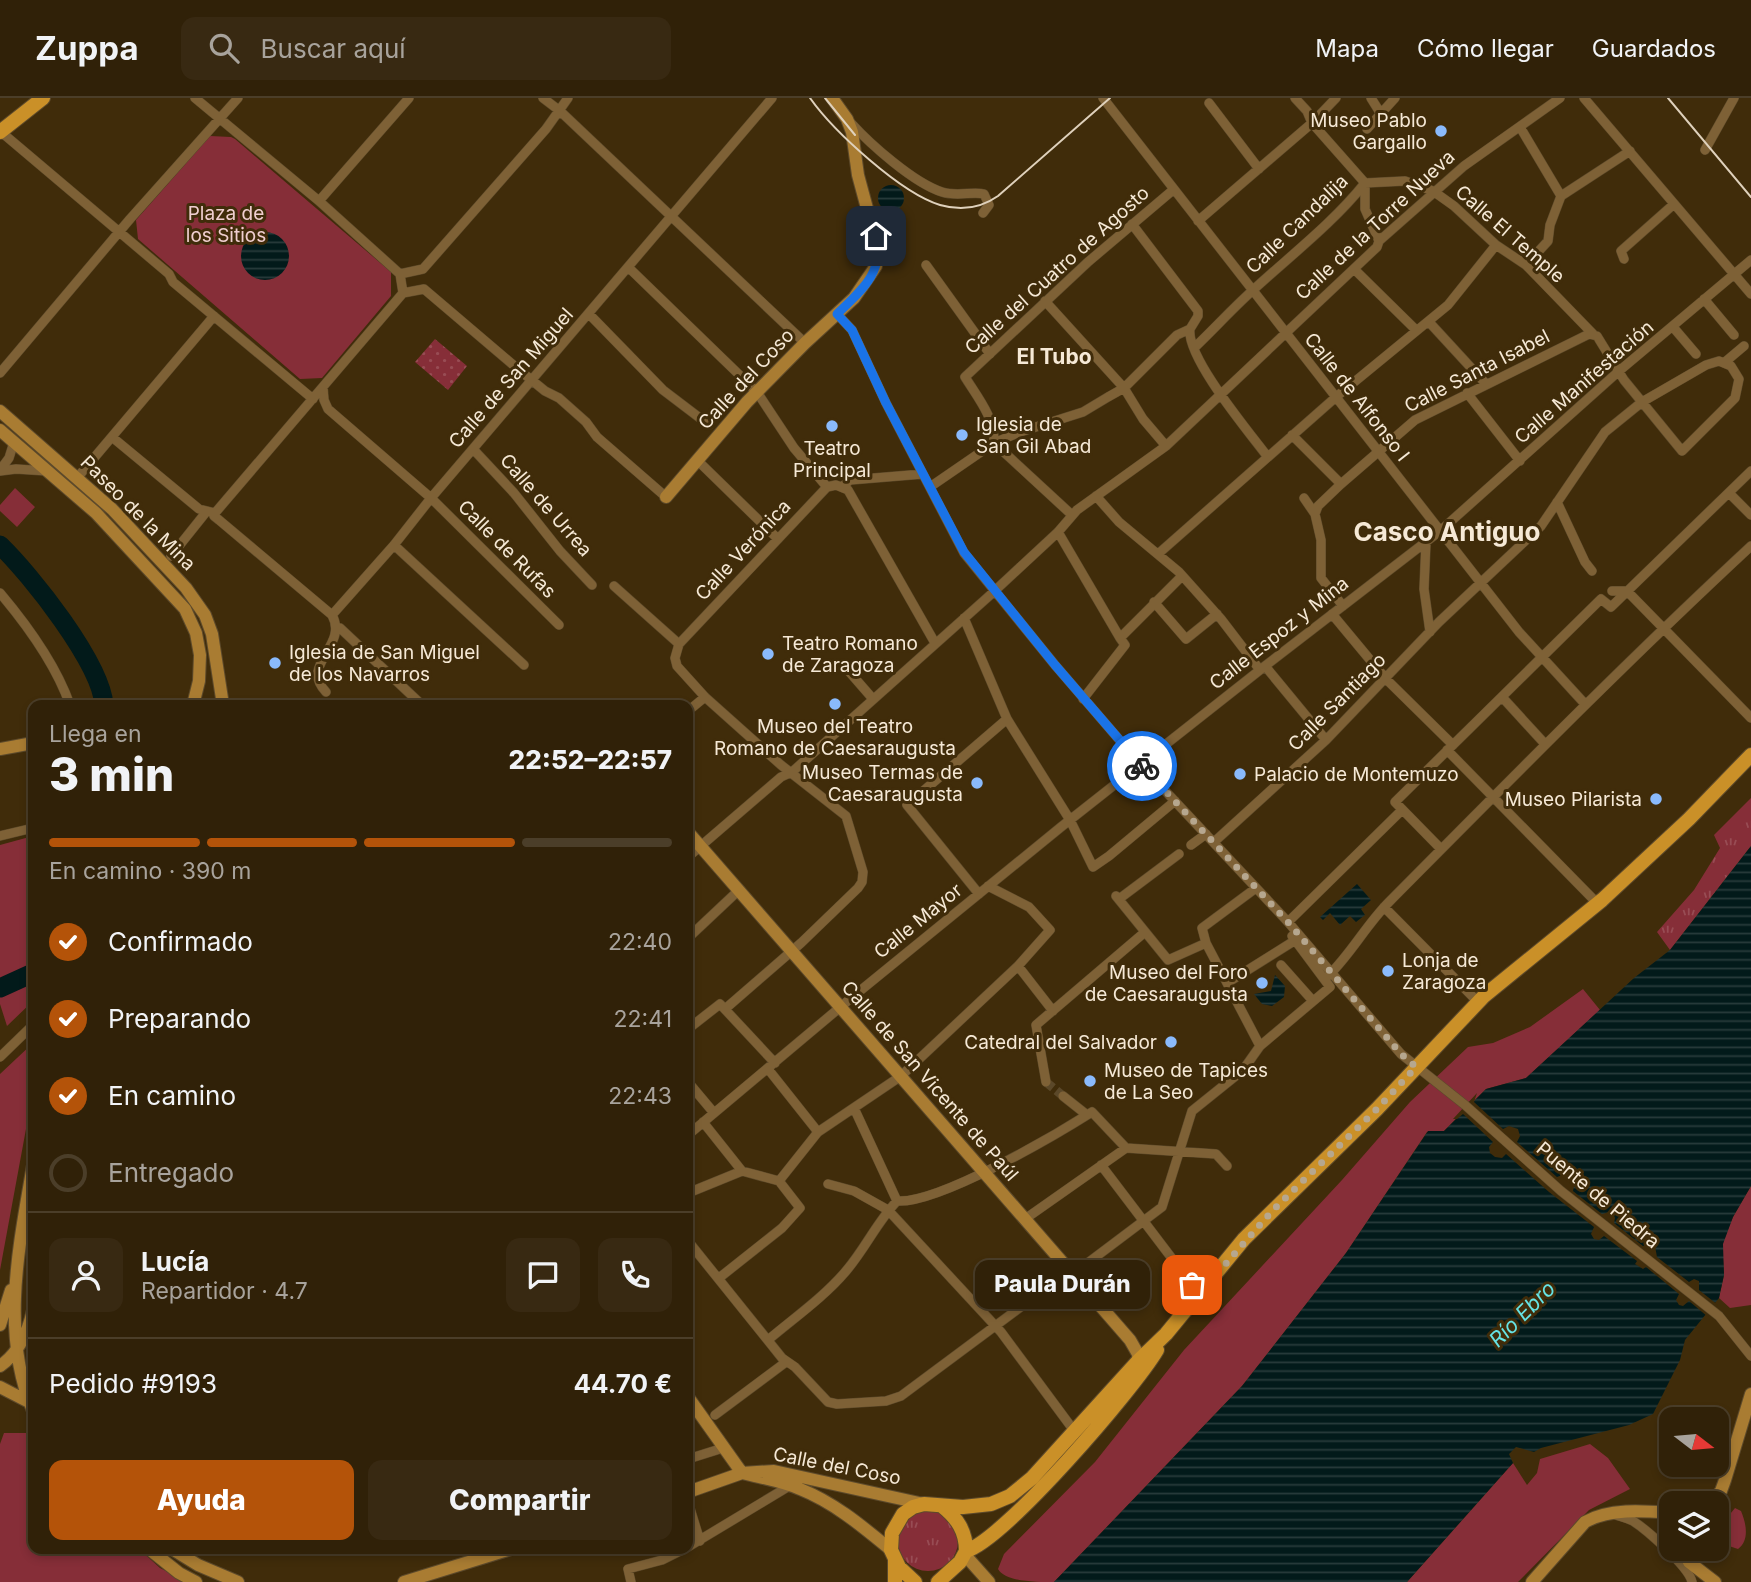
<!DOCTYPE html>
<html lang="es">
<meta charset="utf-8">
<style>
body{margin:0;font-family:Inter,sans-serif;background:#382912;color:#f1f3f6;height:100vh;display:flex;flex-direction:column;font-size:26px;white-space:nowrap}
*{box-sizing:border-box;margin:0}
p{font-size:23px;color:#a8a39c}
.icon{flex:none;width:38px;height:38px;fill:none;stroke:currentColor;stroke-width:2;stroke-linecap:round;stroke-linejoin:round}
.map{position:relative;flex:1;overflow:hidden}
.panel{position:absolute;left:28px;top:602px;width:665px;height:854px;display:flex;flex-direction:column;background:#302108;border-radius:14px;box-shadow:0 4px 10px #0003,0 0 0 2px #4b3e29}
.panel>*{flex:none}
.needle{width:46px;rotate:106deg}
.fabs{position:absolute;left:1659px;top:1309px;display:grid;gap:14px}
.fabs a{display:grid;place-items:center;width:70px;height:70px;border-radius:14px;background:#302108;box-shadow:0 4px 10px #0003,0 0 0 2px #4b3e29;font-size:35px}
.pin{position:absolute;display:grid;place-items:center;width:60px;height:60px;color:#fff;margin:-30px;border-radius:14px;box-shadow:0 4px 10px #0006}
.courier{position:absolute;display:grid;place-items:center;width:70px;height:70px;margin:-35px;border:5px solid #1a73e8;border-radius:50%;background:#fff;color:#222;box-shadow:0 2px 9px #0007}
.bubble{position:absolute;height:49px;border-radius:14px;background:#302108;box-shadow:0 4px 10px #0003,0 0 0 2px #4b3e29;font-size:23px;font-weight:800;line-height:49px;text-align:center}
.overview em{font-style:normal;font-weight:800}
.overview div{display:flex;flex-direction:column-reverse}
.overview{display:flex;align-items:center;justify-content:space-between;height:119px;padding:0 21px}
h1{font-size:46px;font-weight:800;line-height:52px}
.bar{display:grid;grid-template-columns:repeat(4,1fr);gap:10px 7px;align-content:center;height:84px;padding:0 21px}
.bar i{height:9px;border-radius:5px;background:#4b3e29}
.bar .active{background:#b45309}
.bar p{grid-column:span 4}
.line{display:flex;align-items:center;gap:18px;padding:0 21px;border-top:2px solid #4b3e29}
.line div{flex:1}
.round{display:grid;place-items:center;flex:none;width:74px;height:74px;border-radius:14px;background:#382912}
ol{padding:0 21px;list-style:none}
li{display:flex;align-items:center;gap:21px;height:77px}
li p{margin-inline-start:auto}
li .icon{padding:7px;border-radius:50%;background:#b45309;color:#fff;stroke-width:4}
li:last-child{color:#a8a39c}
li i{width:38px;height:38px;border:4px solid #4b3e29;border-radius:50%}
.action{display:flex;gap:14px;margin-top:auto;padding:14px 21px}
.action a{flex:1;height:80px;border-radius:14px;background:#b45309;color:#fff;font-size:28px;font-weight:800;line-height:80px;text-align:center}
.action a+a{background:#382912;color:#f1f3f6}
header{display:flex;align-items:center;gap:42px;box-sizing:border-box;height:98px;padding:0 35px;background:#302108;border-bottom:2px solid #4b3e29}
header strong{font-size:33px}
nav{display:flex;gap:38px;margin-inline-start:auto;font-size:24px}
.search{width:490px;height:63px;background:#382912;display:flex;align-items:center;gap:18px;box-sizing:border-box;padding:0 24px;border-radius:14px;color:#a8a39c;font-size:26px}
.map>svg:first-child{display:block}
.grass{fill:url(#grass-tufts)}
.park{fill:#862e38}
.garden{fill:url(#garden-dots)}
.water{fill:url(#water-rules)}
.pier{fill:#402c0a}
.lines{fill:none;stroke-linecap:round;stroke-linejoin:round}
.river{stroke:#021a1a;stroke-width:19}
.street-tunnel{stroke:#5b4829;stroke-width:9;stroke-dasharray:9 4.5;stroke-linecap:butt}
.street-casing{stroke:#5d4a2b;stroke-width:10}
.secondary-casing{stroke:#5d4a2b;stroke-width:14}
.primary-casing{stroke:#5d4a2b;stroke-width:16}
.street{stroke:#7e6136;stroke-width:9}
.secondary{stroke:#a97c32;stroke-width:12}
.primary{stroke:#ca9028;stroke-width:14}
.tram{stroke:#dfd1bc;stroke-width:2}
.done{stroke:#b6a78f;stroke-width:7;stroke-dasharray:0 12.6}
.route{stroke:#1a73e8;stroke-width:9}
.poi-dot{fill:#8abafc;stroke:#402c0a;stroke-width:2.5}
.labels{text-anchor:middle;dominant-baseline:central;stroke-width:6;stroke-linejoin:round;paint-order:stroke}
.poi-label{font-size:19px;fill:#f6e9d6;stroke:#402c0a;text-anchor:start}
.park-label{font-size:19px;fill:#f0cfd0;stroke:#402c0a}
.street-label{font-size:19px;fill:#f6e9d6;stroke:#402c0a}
.neighbourhood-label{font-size:21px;font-weight:bold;fill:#f6e9d6;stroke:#402c0a}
.water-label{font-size:21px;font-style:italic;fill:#65e3e5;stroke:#402c0a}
.district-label{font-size:26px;font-weight:bold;fill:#f6e9d6;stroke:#402c0a}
</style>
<header>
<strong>Zuppa</strong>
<div class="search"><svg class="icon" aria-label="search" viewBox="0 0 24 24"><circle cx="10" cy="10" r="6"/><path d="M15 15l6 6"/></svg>Buscar aquí</div>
<nav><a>Mapa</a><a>Cómo llegar</a><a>Guardados</a></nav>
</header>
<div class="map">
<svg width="1751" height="1484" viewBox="0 0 1751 1484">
<defs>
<pattern id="grass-tufts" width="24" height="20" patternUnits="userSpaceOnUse" patternTransform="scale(1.75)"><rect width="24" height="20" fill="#862e38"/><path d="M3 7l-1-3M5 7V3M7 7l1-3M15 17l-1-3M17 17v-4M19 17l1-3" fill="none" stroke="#984c54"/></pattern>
<pattern id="garden-dots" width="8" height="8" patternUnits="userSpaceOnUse" patternTransform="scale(1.75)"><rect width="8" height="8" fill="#862e38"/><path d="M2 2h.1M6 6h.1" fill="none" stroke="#984c54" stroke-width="1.8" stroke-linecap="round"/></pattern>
<pattern id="water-rules" width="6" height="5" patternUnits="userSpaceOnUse" patternTransform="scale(1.75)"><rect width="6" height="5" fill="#021a1a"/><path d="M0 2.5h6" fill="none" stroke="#283b3b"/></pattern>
</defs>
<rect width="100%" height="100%" fill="#402c0a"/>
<!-- grass -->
<path class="grass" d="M1751 700V748L1670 852 1657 834 1694 792 1720 750 1714 737Z
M898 1443a30 30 0 1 1 60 0a30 30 0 1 1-60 0Z"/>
<!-- park -->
<path class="park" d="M210 38 231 39 235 41 391 174V198L322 280 300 281 138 141 136 122Z
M15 390 35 409 17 429 0 413V407Z
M33 738V903L7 928 0 906V747Z
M1583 891 1600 912 1526 980 1486 991 1444 1033 1427 1034 1346 1155 1242 1288 1054 1484C1037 1484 1005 1484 998 1471L1004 1456 1095 1364 1184 1252 1342 1082 1410 1004 1468 949 1493 945 1530 929Z
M33 945V993L0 1172V976Z
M1751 1088V1207L1730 1210 1719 1200 1724 1177 1722 1146 1733 1119Z
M4 1335H33V1451H139L160 1470 188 1484H0V1346Z
M1590 1346 1608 1360 1630 1391 1589 1412 1518 1484H1407L1513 1365 1527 1387 1537 1375 1540 1361Z
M1735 1410 1741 1413C1746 1425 1750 1442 1738 1451L1729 1448 1723 1437 1726 1421Z"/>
<!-- garden -->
<path class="garden" d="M435 241 467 268 448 292 415 264Z"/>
<!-- water -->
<path class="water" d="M878 100a13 13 0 1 1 26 0a13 13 0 1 1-26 0Z
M241 158a24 24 0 1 1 48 0a24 24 0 1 1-48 0Z
M1751 748V1088L1733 1119 1723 1146 1724 1177 1719 1200 1685 1242 1680 1262 1653 1316 1629 1327 1541 1350 1534 1354 1516 1349 1509 1356 1513 1365 1407 1484H1054L1242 1288 1346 1155 1428 1033H1444L1486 991 1526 980 1634 880 1670 852Z
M1357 786 1371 802 1361 811 1365 817 1356 824 1350 818 1340 827 1330 815 1323 822 1320 819Z
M1275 877 1285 888 1284 899 1272 908 1262 906 1254 896 1271 893Z"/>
<!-- pier -->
<path class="pier" d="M1477 995 1474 1004 1503 1031 1509 1028 1518 1031 1520 1038 1517 1044 1557 1079 1565 1076 1572 1079 1575 1084 1573 1093 1602 1116 1609 1114 1613 1115 1615 1120 1614 1125 1643 1148 1649 1146 1655 1148 1657 1159 1689 1184 1694 1181 1699 1183V1192L1718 1207 1708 1219 1689 1203 1683 1208 1679 1207 1676 1202 1679 1196 1646 1169 1643 1171 1635 1166 1637 1163 1604 1138 1599 1142 1594 1141 1591 1136 1594 1129 1549 1094 1506 1056 1502 1060 1495 1059 1490 1055 1489 1049 1493 1044 1463 1016 1457 1021H1453Z"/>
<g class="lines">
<!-- river -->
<path class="river" d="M0 447C31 477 101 565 104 607
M0 890 33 875"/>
<!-- street-tunnel -->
<path class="street-tunnel" d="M1046 984 1063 998"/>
<!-- street casing -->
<g class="street-casing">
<path id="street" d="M195 0 319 103 400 176 403 195 215 415
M543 0 560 13 805 245
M1103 0 1519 534 1585 606
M1295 0 1307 13 1312 25 1365 85
M1371 0 1381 16
M1584 0 1751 196
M1209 5 1259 71
M851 25C871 47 914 85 942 94 957 99 973 93 984 96L989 107 983 115
M1520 29 1561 98
M1367 31 1395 0
M0 33 169 176 173 184 313 301
M1705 52 1734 0
M1365 85 1405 83 1433 93 1454 108 1496 147 1526 167 1593 236
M1365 85V111L1379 143
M319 103 409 0
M1198 123 1312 25 1336 0
M1132 126 1198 213V218L1190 231
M1624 161 1621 153 1674 106
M926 167 990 256
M1526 167 1548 143 1550 127 1561 98 1630 53
M628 169 757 294 794 350 827 389
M1354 171 1416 232
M400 176 423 171 546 31 568 0
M424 191 518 271 545 293 559 300 586 324 597 339 666 399
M403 195 424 191
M1704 201 1734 237
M1045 203 1124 290 1143 321 1166 348
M589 216 663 292 709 327
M837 216 852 232 886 305 964 455 1055 567 1141 667 1288 824 1401 956 1465 1007 1561 1093 1719 1218 1751 1258
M1429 224 1486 286
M1673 229 1696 256
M1190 231C1186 259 1249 334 1267 358
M1194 250C1214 231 1232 211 1252 193 1291 157 1332 126 1365 85
M1725 264 1744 248
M0 275 130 121 238 0
M323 289 324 302 328 311 431 400 559 527
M1467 295 1520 363
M1292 337 1341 386
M112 339 199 411 215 415 214 418 219 422 332 517C349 548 299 566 326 594
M994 345C995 320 978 300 965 279L1088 164 1173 92
M994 345 1072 417
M473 351 514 395 560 453 592 487
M697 362 778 441
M0 372 9 360 14 344
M0 373 16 371 47 373
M77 380 214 218
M843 388 850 382 923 376
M930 389 994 345 1020 334 1083 314 1108 299 1124 290 1177 237 1190 231
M1729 395 1751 417
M1096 398 1119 424 1179 474 1221 521 1260 572
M1304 400 1315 416 1321 442V480L1343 508
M1557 404 1585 464 1592 473
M1058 434 1120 540 1182 478
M1426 444 1424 491 1430 534
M394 447 524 567
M1158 456 1336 299 1448 207 1496 147
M171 458 207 413
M614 488 679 546
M1612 493H1627L1751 620
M0 495C27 527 56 567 70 607
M1154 504 1186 541 1217 516
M1332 516 1386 581 1453 647
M332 517 394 447 431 400 772 0
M964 520 1007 621 1070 722 1093 769 1109 758 1175 703
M340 530 422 607
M1265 568 1326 642
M846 570 873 601
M1502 599 1545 646
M1083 601 1125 547 1120 540
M688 613 705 599
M1447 652 1597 805
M0 738 33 730
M1214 744 1326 642 1439 524 1541 428 1605 334 1642 304 1706 267 1719 263 1731 268 1739 281 1735 300 1682 353 1624 282 1597 238 1589 236 1415 322 1341 386 1318 408 1315 416
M1191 747 1206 736
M1441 751 1395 704 1601 501 1611 509 1751 373
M688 759 781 679 792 674 988 499 1058 434 1077 412 1166 348 1377 149 1379 143 1464 68 1560 0
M1256 790 1202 830 1206 845 1260 948
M979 796 907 707 1007 621
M1116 798 1168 862 1206 845
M1119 801 1179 756
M1384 809 1478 904
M1288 824 1402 712
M688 840 739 792
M1281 867 1313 903
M1018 868 1053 913
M1328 878C1351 856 1366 827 1389 804 1508 684 1627 563 1751 448
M1227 885 1294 843
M725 911 801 845 858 790 862 784 863 774 846 718 781 667 705 599 677 568 675 560 679 546 827 389 836 387 848 392 935 545
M688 931 720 906 775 965
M0 959 33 927
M768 971 818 1034
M688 984 714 1015
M1046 984 1036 927 1145 834
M1063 998 1087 1017
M854 1010 897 1103
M703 1024 742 1073
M688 1037 850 901 1061 729 1265 568 1440 433 1619 273 1751 162
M1101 1067 1199 1196
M779 1083 818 1034 901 978 1018 868 1050 832 1029 809 988 788
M828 1086 854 1093 888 1112 1001 1234 1075 1334
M688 1095 742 1073 779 1083
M1025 1121 1126 1050
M688 1143 782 1260 795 1269 828 1304 837 1306 886 1303 901 1298 1057 1182 1069 1178 1081 1170 1162 1109 1192 1013 1243 972 1260 948 1330 889 1292 838
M719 1180 782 1130 800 1110 779 1083
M768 1242C794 1220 824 1199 846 1173 865 1151 877 1124 897 1103 938 1106 1054 1038 1092 1014L1126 1050 1216 1056 1227 1068
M715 1317 786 1264
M688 1361 723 1350
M688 1404 700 1443
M1616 1417C1622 1419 1627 1420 1633 1423 1647 1432 1689 1469 1692 1484
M688 1449 791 1387
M631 1484 628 1471 662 1462 684 1451"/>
</g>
<!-- secondary casing -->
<g class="secondary-casing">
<path id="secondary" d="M0 313 112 411 186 490 205 517 212 536 223 607
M0 332 96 415 185 511 196 535 200 557 199 583 193 607
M666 399 747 304 805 245 854 200 876 168 878 151 858 77 852 34 847 21 832 0
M0 651 33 645
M688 734 1130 1242 1138 1256 1139 1269
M33 1067C19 1148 0 1235 33 1313
M0 1227 11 1192
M0 1268C19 1255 28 1234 33 1212
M0 1289 29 1304
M688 1299 742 1375C761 1380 782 1383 800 1391 835 1405 863 1429 891 1452
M688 1394 742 1375 774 1373 924 1406
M1711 1405 1721 1393 1725 1382 1751 1296
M149 1451 179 1475 196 1484
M172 1451 198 1467 238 1484
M1683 1451 1689 1464 1715 1484
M965 1457 989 1484
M404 1484 511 1451
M1532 1484 1585 1424C1610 1410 1644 1413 1671 1415"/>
</g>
<!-- primary casing -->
<g class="primary-casing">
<path id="primary" d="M0 34 43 0
M966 1453C1005 1441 1134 1291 1157 1252
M895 1462V1484
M915 1484 899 1469 891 1452 892 1435 903 1416 913 1409 924 1406 963 1409 991 1406 1010 1398 1032 1380 1140 1261 1166 1236 1244 1141 1377 1011 1484 898 1602 802 1689 721 1751 657
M938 1484 960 1464 966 1453C966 1433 957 1420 942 1408"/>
</g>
<!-- street -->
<use href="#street" class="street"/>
<!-- secondary -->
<use href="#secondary" class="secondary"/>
<!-- primary -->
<use href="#primary" class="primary"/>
<!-- tram -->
<path class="tram" d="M810 0C834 34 901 95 940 107 961 113 981 110 998 98L1110 0
M825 0 855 37
M1668 0 1751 99"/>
</g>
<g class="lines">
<!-- done -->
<path class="done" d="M1142 668 1288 824 1401 956 1416 969 1377 1011 1273 1112 1199 1196 1192 1187"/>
<!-- route -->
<path class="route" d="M876 138C885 174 861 193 837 216L852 232 886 305 964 454 1055 567 1142 668"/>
</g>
<!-- markers -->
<g class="poi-dot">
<circle cx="1441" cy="33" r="7"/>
<circle cx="832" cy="328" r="7"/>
<circle cx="962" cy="337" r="7"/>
<circle cx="768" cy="556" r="7"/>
<circle cx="275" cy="565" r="7"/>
<circle cx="835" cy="606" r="7"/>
<circle cx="1240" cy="676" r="7"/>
<circle cx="977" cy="685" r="7"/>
<circle cx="1656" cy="701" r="7"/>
<circle cx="1388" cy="873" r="7"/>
<circle cx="1262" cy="885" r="7"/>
<circle cx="1171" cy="944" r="7"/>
<circle cx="1090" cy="983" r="7"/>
</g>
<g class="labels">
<!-- poi labels -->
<g class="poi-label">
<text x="1427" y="22" text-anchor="end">Museo Pablo<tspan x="1427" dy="22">Gargallo</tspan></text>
<text x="976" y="326">Iglesia de<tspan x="976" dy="22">San Gil Abad</tspan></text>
<text x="832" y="350" text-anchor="middle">Teatro<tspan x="832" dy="22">Principal</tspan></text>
<text x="782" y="545">Teatro Romano<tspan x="782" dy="22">de Zaragoza</tspan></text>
<text x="289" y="554">Iglesia de San Miguel<tspan x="289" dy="22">de los Navarros</tspan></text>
<text x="835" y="628" text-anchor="middle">Museo del Teatro<tspan x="835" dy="22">Romano de Caesaraugusta</tspan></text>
<text x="963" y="674" text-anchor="end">Museo Termas de<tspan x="963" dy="22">Caesaraugusta</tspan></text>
<text x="1254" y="676">Palacio de Montemuzo</text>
<text x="1642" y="701" text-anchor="end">Museo Pilarista</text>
<text x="1402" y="862">Lonja de<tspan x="1402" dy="22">Zaragoza</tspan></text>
<text x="1248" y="874" text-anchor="end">Museo del Foro<tspan x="1248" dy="22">de Caesaraugusta</tspan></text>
<text x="1157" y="944" text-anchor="end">Catedral del Salvador</text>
<text x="1104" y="972">Museo de Tapices<tspan x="1104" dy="22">de La Seo</tspan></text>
</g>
<!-- park labels -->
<g class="park-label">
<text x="226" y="115">Plaza de<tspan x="226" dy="22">los Sitios</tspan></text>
</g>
<!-- street labels -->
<g class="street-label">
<text transform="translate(1297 126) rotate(-44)">Calle Candalija</text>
<text transform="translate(1375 127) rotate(-43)">Calle de la Torre Nueva</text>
<text transform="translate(1510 136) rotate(41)">Calle El Temple</text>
<text transform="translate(1057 172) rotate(-42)">Calle del Cuatro de Agosto</text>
<text transform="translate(1477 273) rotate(-27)">Calle Santa Isabel</text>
<text transform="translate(511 280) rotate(-49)">Calle de San Miguel</text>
<text transform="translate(746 281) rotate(-47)">Calle del Coso</text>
<text transform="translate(1584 284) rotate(-41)">Calle Manifestación</text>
<text transform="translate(1357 299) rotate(52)">Calle de Alfonso I</text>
<text transform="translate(546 407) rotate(49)">Calle de Urrea</text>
<text transform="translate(138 415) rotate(45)">Paseo de la Mina</text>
<text transform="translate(507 451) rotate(45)">Calle de Rufas</text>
<text transform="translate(743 452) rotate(-47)">Calle Verónica</text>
<text transform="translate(1279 535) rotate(-38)">Calle Espoz y Mina</text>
<text transform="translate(1337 604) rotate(-45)">Calle Santiago</text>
<text transform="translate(918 823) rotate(-39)">Calle Mayor</text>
<text transform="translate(930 983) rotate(49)">Calle de San Vicente de Paúl</text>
<text transform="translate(1598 1097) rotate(40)">Puente de Piedra</text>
<text transform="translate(837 1368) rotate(11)">Calle del Coso</text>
</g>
<!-- neighbourhood labels -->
<g class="neighbourhood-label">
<text x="1054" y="258">El Tubo</text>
</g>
<!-- water labels -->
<g class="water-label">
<text transform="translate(1522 1216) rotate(-45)">Río Ebro</text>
</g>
<!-- district labels -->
<g class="district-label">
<text x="1447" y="433">Casco Antiguo</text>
</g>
</g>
</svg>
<div class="fabs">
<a><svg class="needle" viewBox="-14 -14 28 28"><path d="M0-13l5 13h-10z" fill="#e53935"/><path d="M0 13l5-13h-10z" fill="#a8a39c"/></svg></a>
<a><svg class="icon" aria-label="layers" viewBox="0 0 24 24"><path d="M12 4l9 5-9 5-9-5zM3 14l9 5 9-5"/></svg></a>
</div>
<div class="pin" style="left:1192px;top:1187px;background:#ea580c"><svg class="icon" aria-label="bag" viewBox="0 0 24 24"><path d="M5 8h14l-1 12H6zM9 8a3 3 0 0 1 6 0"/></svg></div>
<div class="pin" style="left:876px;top:138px;background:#1f2937"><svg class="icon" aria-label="home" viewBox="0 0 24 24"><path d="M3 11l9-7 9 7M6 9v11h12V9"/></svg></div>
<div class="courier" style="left:1142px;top:668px"><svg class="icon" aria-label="bike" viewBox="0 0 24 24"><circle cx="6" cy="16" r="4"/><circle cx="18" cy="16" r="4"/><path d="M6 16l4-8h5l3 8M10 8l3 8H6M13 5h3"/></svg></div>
<div class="bubble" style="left:975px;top:1162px;width:175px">Paula Durán</div>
<section class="panel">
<div class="overview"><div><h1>3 min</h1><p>Llega en</p></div><em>22:52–22:57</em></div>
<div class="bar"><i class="active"></i><i class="active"></i><i class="active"></i><i></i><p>En camino · 390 m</p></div>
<ol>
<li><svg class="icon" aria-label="check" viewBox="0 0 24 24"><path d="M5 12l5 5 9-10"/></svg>Confirmado<p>22:40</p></li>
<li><svg class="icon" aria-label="check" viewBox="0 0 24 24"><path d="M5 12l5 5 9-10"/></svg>Preparando<p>22:41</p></li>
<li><svg class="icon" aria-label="check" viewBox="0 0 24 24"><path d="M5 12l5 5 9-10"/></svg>En camino<p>22:43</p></li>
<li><i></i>Entregado</li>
</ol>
<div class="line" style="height:126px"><a class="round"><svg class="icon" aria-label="person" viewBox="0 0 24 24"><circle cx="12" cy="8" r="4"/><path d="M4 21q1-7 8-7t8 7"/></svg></a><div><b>Lucía</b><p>Repartidor · 4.7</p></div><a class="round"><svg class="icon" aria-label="chat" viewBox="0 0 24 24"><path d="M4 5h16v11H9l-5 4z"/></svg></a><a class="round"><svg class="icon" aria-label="phone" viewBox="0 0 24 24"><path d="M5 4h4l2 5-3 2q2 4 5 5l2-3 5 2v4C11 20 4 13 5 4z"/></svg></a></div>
<div class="line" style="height:91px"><div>Pedido #9193</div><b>44.70 €</b></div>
<div class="action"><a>Ayuda</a><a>Compartir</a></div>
</section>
</div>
